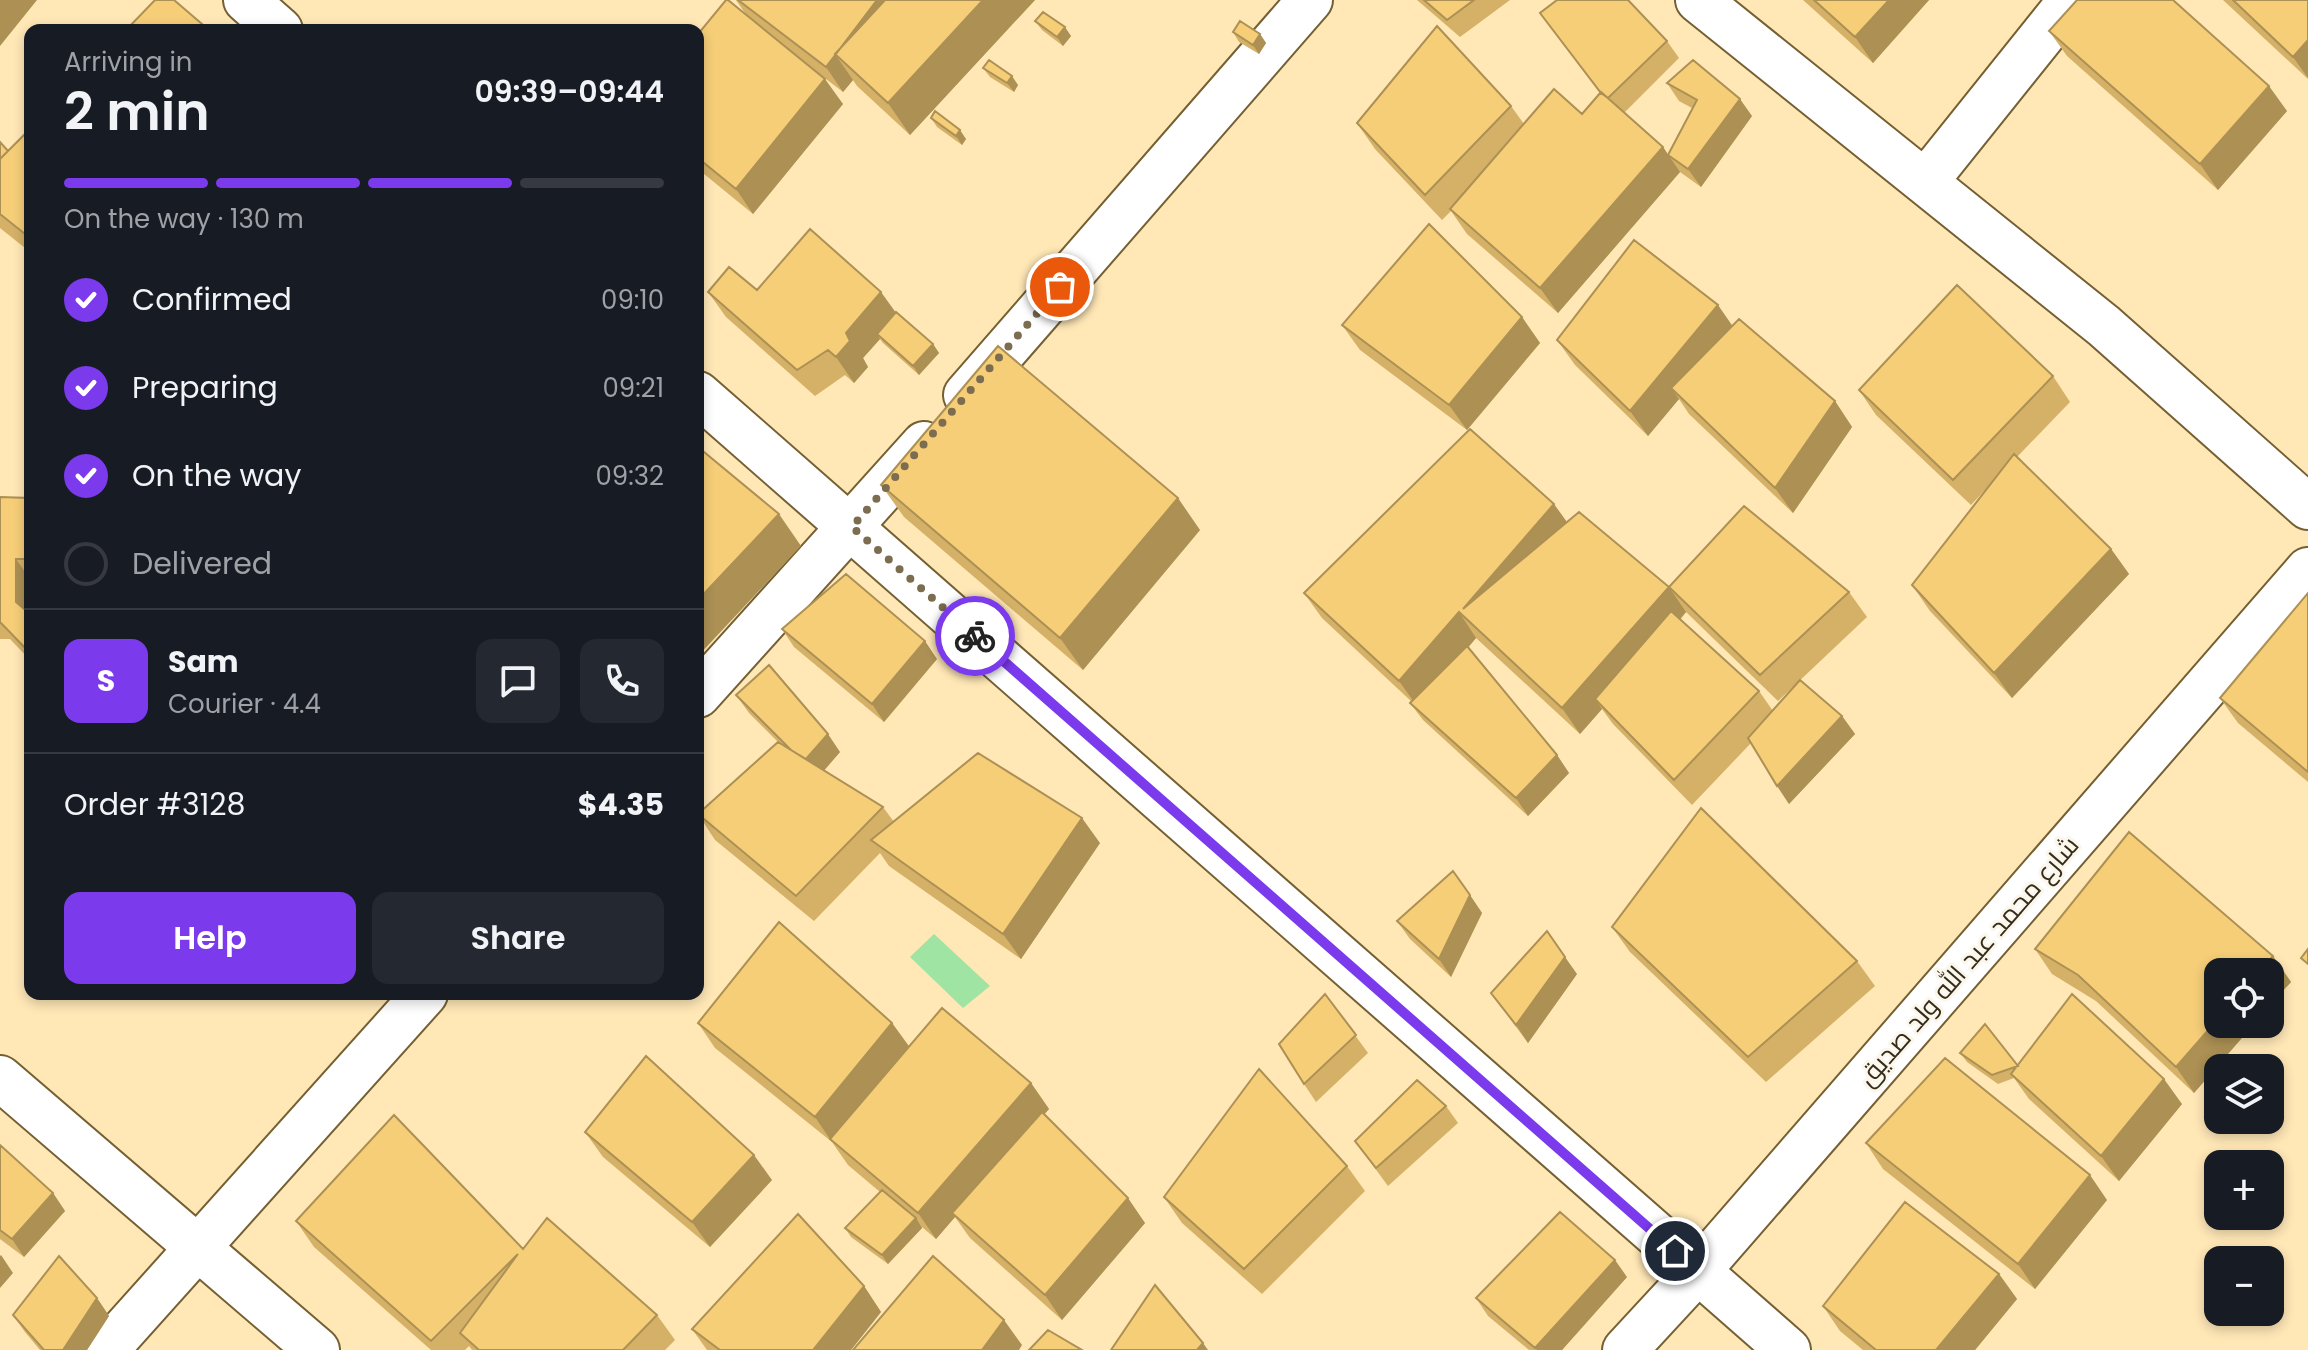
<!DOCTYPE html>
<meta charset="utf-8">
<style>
body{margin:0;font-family:Poppins,Cairo,sans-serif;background:#242831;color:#f1f3f6;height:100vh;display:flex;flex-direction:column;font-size:30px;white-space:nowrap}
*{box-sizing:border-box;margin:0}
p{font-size:26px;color:#9ea1a6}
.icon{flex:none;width:44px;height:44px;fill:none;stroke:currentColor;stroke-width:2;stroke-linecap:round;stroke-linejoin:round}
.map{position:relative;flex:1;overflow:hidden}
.sheet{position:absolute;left:24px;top:24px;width:680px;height:976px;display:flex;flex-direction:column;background:#171b24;border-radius:16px;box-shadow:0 4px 12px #0003}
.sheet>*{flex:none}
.buttons{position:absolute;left:2204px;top:958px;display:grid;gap:16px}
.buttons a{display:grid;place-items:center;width:80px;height:80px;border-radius:16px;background:#171b24;box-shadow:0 4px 12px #0003;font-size:40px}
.pin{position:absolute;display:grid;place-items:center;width:68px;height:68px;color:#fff;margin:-34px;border:4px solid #fff;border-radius:50%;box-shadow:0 2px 8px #0007}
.courier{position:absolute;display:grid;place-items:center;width:80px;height:80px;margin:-40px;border:6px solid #7c3aed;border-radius:50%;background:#fff;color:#222;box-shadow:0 2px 10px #0007}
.head em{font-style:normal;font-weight:600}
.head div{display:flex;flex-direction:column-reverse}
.head{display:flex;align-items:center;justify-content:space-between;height:136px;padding:0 40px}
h1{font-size:52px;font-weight:600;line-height:60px}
.bar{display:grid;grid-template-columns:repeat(4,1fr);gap:12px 8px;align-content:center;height:96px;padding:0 40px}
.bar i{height:10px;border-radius:6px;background:#363941}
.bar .selected{background:#7c3aed}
.bar p{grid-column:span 4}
.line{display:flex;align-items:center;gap:20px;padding:0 40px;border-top:2px solid #363941}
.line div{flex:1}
.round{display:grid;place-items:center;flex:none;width:84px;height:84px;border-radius:16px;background:#242831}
ol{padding:0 40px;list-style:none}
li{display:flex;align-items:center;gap:24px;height:88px}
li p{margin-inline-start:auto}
li .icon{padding:8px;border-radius:50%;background:#7c3aed;color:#fff;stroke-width:4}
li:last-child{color:#9ea1a6}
li i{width:44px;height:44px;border:4px solid #363941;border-radius:50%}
.cta{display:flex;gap:16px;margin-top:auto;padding:16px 40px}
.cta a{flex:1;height:92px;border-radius:16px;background:#7c3aed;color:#fff;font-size:32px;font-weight:600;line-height:92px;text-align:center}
.cta a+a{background:#242831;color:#f1f3f6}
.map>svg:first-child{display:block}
.water{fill:#9fe4a2}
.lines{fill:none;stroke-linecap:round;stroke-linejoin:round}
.street-casing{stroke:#756033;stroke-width:48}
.street{stroke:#fff;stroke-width:44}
.wall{fill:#d4b167}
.shaded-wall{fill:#ac9054}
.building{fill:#f6ce78;stroke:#ac9054;stroke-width:2}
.done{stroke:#7c6d50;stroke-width:8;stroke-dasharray:0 14.4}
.route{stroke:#7c3aed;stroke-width:10}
.labels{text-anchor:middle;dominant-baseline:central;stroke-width:6;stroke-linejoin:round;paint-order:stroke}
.street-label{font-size:26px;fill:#352c19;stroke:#fbf7ed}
</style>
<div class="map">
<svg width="2308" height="1350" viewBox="0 0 2308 1350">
<rect width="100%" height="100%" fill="#ffe7b6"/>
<!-- water -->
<path class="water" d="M934 934 990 986 963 1008 910 957Z"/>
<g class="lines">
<!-- street casing -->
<g class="street-casing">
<path id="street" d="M246 0 280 30
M1698 0 2104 326 2308 507
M1926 181 2071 0
M698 394 1788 1350
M966 395 1310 0
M698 695 924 444
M0 1078 317 1350
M106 1350 425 994
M1625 1350 1698 1271 2308 570"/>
</g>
<!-- street -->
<use href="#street" class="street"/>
</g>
<!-- wall -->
<path class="wall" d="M736 0H1035L910 135 857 86 853 80 843 92 813 69 843 104 753 214 698 169V34L747 16Z
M1417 0H1510L1460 37Z
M1803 0H1929L1873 63Z
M2223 0H2308V79Z
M1540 13 1667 41 1679 58 1624 113 1663 147 1668 155 1692 108 1679 101 1667 83 1752 116 1701 187 1680 172 1558 313 1467 234 1451 211 1442 220 1375 149 1357 123 1511 106 1524 124 1582 114 1600 93Z
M1035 21 1071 36 1063 46 1042 30Z
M2049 31 2287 111 2218 190 2067 56Z
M1233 32 1260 34 1266 43 1259 54 1239 42Z
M983 68 1018 85 1014 92 990 77Z
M931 118 966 139 962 145 937 127Z
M30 129V252L0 228V142L8 151Z
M757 290 896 312 933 344 939 353 919 375 883 343 880 339 863 358 868 367 854 383 845 375 815 396 726 317 708 292Z
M1522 317 1540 343 1467 430 1360 350 1342 325Z
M1732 326 1835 401 1852 427 1793 513 1689 414 1679 399 1648 436 1575 365 1557 340Z
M2053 376 2070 402 2017 457 2111 549 2129 574 2012 698 1930 611 1912 585 1986 489 1971 505 1876 415 1859 390Z
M881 485 1200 530 1083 670 904 517Z
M0 497 30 498V660L10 639H0Z
M1669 587 1849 592 1867 617 1778 701 1686 612 1680 620 1759 691 1773 711 1842 716 1855 734 1789 804 1751 743 1692 805 1613 724 1602 709 1580 734 1476 638 1468 648 1557 755 1569 773 1528 816 1423 720 1410 703 1412 702 1322 618 1304 593Z
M2308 593V782L2238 723 2220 698Z
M782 629 937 659 884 722 794 647Z
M736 695 840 752 824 770 883 807 894 822 1100 843 1021 959 889 866 880 853 814 921 715 840 698 814 778 742 749 713Z
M2129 832 2273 956 2291 982 2270 1005V972H2218V1024H2254L2194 1093 2096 1001 2052 974 2035 949Z
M1453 871 1482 913 1451 977 1410 939 1397 921Z
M1612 927 1857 961 1875 986 1766 1082 1630 952Z
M1577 974 1528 1043 1491 993Z
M1325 994 1368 1053 1316 1102 1304 1084Z
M698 1023H892L909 1046 1031 1083 1049 1109 1044 1114 1145 1223 1062 1320 970 1238 955 1217 936 1239 922 1227V1228L888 1264 851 1237 845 1228 880 1192 848 1165 832 1142 715 1048Z
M1960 1053 2018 1066 2182 1104 2119 1181 2029 1099 2014 1078 1998 1084 1967 1062Z
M1446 1106 1458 1123 1388 1186 1355 1141Z
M585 1132 772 1180 710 1247 603 1157Z
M1866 1143 2107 1200 2035 1289 1883 1169Z
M0 1145 53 1193 65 1211 24 1257 0 1239Z
M1347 1166 1365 1191 1262 1294 1182 1223 1164 1197Z
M296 1221 523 1249 657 1315 675 1340 665 1350H472L469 1346 465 1350H431L314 1247Z
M1999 1274 2017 1299 1975 1350H1863L1840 1331 1823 1306Z
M1627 1277 1562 1350H1529L1488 1316 1476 1298Z
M864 1286 881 1312 851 1350H707L692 1329Z
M97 1298 109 1316 87 1350H40L25 1332 13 1315Z"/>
<!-- shaded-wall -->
<path class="shaded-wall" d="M0 0H37L0 46Z
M877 0H914L835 54Z
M983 0H1035L910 135 888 103Z
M1889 0H1929L1873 63 1855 37Z
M1065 27 1071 36 1063 46 1057 37Z
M1260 34 1266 43 1259 54 1253 45Z
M2308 40V78L2293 57Z
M835 54 853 80 843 92 826 67Z
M1012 76 1018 85 1014 92 1007 83Z
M825 79 843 104 753 214 736 189Z
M2269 86 2287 111 2218 190 2200 164Z
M1740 99 1752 116 1701 187 1688 169Z
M960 130 966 139 962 145 956 136Z
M1663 147 1680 172 1558 313 1540 288Z
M881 292 899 317 877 334 880 339 863 358 868 367 854 383 836 357 846 333Z
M1718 305 1736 331 1671 388 1679 399 1648 436 1630 411Z
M1522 317 1540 343 1467 430 1449 405Z
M933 344 939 353 919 375 913 366Z
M1835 401 1852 427 1793 513 1775 488Z
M1178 498 1200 530 1083 670 1060 638Z
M1554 504 1572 529 1463 609Z
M779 514 801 546 698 656V600Z
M2111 549 2129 574 2012 698 1994 673Z
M16 559 30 579V622L16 602Z
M1669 587 1686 612 1603 707 1595 699 1602 709 1580 734 1562 708Z
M1459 612 1476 638 1417 706 1399 681Z
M925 641 937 659 884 722 872 704Z
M1842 716 1855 734 1789 804 1777 786Z
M828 734 840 752 816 780 804 762Z
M1557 755 1569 773 1528 816 1516 798Z
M1082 818 1100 843 1021 959 1003 934Z
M1470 895 1482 913 1451 977 1439 959Z
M2273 956 2291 982 2270 1005V972H2259Z
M1565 957 1577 974 1528 1043 1516 1025Z
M2218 1019V1024H2254L2194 1093 2176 1067Z
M892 1023 910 1048 832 1142 815 1117Z
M2164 1079 2182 1104 2119 1181 2101 1156Z
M1031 1083 1049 1109 956 1216 952 1213 955 1217 936 1239 918 1213Z
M754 1155 772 1180 710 1247 692 1222Z
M2090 1175 2107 1200 2035 1289 2018 1264Z
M53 1193 65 1211 24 1257 12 1239Z
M1128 1198 1145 1223 1062 1320 1045 1295Z
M916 1218 922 1228 888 1264 882 1255Z
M1 1255 13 1273 0 1288V1256Z
M1615 1260 1627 1277 1562 1350H1537L1535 1348Z
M1999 1274 2017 1299 1975 1350H1936Z
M864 1286 881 1312 851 1350H813Z
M97 1298 109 1316 87 1350H63Z
M1004 1320 1022 1345 1019 1350H982Z
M1203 1343 1208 1350H1197Z"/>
<!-- building -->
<path class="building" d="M155 0H174L209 30H126Z
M726 0H728L825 79 736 189 698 158V34Z
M738 0H877L826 67Z
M885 0H983L888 103 835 54Z
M1424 0H1474L1447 20Z
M1557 0H1628L1667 41 1608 98 1601 93 1540 13Z
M1814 0H1889L1855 37Z
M2077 0H2173L2269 86 2200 164 2049 31Z
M2233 0H2308V40L2293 57Z
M1043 12 1065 27 1057 37 1035 21Z
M1240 21 1260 34 1253 45 1233 32Z
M1437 26 1511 106 1425 195 1357 123Z
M989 60 1012 76 1007 83 983 68Z
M1693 60 1740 99 1688 169 1668 155 1697 100 1667 83Z
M1554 89 1582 114 1601 92 1663 147 1540 288 1450 209Z
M935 111 960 130 956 136 931 118Z
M30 129V238L0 214V159Z
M0 142 8 151 0 159Z
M1429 224 1522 317 1449 405 1342 325Z
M810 229 881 292 846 333 850 341 836 357 828 350 797 370 708 292 729 267 757 290Z
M1634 240 1718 305 1630 411 1557 340Z
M1957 285 2053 376 1953 480 1859 390Z
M896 312 933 344 913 366 877 334Z
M1739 319 1835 401 1775 488 1671 388Z
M998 346 1178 498 1060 638 881 485Z
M1470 429 1554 504 1463 609 1579 512 1669 587 1562 708 1459 612 1399 681 1304 593Z
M698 447 779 514 698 600Z
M2014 454 2111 549 1994 673 1912 585Z
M0 497 30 498V559H16V602L30 614V653L0 622Z
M1744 506 1849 592 1760 675 1669 587Z
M846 574 925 641 872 704 782 629Z
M2308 593V772L2220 698Z
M1671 611 1759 691 1674 780 1595 699Z
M1467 646 1557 755 1516 798 1410 703Z
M769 665 828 734 806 759 791 750 736 695Z
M1800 680 1842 716 1777 786 1748 738Z
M778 742 883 807 796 896 698 814Z
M978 753 1082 818 1003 934 871 840Z
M1701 808 1857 961 1748 1057 1612 927Z
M2129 832 2273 956 2259 972H2218V1019L2176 1067 2078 975 2035 949Z
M1453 871 1470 895 1439 959 1397 921Z
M779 922 892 1023 815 1117 698 1023Z
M1547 931 1565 957 1516 1025 1491 993Z
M2308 949V964L2301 958Z
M1325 994 1356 1035 1304 1084 1279 1044Z
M2072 994 2164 1079 2101 1156 2011 1074Z
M942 1008 1031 1083 918 1213 830 1139Z
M1985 1024 2018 1066 1992 1075 1960 1053Z
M646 1056 754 1155 692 1222 585 1132Z
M1945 1058 2090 1175 2018 1264 1866 1143Z
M1259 1069 1347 1166 1244 1269 1164 1197Z
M1417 1080 1446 1106 1376 1168 1355 1141Z
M1042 1112 1128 1198 1045 1295 952 1213Z
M394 1115 523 1249 547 1218 657 1315 623 1350H479L460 1333 518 1254 431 1341 296 1221Z
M0 1145 53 1193 12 1239 0 1230Z
M882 1190 916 1218 882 1255 845 1228Z
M1905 1202 1999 1274 1936 1350H1876L1823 1306Z
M1560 1212 1615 1260 1535 1348 1476 1298Z
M798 1214 864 1286 813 1350H720L692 1329Z
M59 1256 97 1298 63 1350H44L13 1315Z
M933 1256 1004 1320 982 1350H853Z
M1155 1285 1203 1343 1197 1350H1111Z
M1048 1330 1082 1350H1029Z"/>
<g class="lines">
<!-- done -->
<path class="done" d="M975 636 852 527 1060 287"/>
<!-- route -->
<path class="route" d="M975 636 1675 1251"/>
</g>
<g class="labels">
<!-- street labels -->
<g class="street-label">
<text transform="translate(1968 961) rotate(-49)">شارع محمد عبد الله ولد صديق</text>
</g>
</g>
</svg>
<div class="buttons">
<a><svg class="icon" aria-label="locate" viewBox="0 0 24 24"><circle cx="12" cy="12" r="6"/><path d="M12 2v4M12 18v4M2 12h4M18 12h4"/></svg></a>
<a><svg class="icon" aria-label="layers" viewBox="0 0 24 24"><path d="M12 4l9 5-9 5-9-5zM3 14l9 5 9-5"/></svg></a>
<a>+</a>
<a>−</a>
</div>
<div class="pin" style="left:1060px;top:287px;background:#ea580c"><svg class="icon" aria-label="bag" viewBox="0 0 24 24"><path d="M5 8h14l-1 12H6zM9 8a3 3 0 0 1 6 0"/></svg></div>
<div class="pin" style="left:1675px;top:1251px;background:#1f2937"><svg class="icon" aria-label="home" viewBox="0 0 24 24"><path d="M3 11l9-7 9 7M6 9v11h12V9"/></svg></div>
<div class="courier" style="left:975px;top:636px"><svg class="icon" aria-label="bike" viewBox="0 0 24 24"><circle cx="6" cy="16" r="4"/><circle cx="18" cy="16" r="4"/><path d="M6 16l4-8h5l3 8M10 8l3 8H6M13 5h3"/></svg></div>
<section class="sheet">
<div class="head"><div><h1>2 min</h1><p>Arriving in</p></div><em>09:39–09:44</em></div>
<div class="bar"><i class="selected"></i><i class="selected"></i><i class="selected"></i><i></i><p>On the way · 130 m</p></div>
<ol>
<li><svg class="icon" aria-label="check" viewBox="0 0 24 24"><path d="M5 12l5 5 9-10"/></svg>Confirmed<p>09:10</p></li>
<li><svg class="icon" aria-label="check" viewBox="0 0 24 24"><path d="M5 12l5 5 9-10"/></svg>Preparing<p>09:21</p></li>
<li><svg class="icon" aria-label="check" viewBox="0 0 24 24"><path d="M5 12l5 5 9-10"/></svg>On the way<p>09:32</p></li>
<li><i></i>Delivered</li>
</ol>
<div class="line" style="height:144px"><b class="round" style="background:#7c3aed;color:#fff">S</b><div><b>Sam</b><p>Courier · 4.4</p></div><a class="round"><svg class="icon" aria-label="chat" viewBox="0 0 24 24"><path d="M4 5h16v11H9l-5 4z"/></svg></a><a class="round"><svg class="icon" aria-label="phone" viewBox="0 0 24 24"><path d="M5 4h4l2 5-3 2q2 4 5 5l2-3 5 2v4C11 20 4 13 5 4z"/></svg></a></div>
<div class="line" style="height:104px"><div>Order #3128</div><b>$4.35</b></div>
<div class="cta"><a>Help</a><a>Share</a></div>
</section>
</div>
